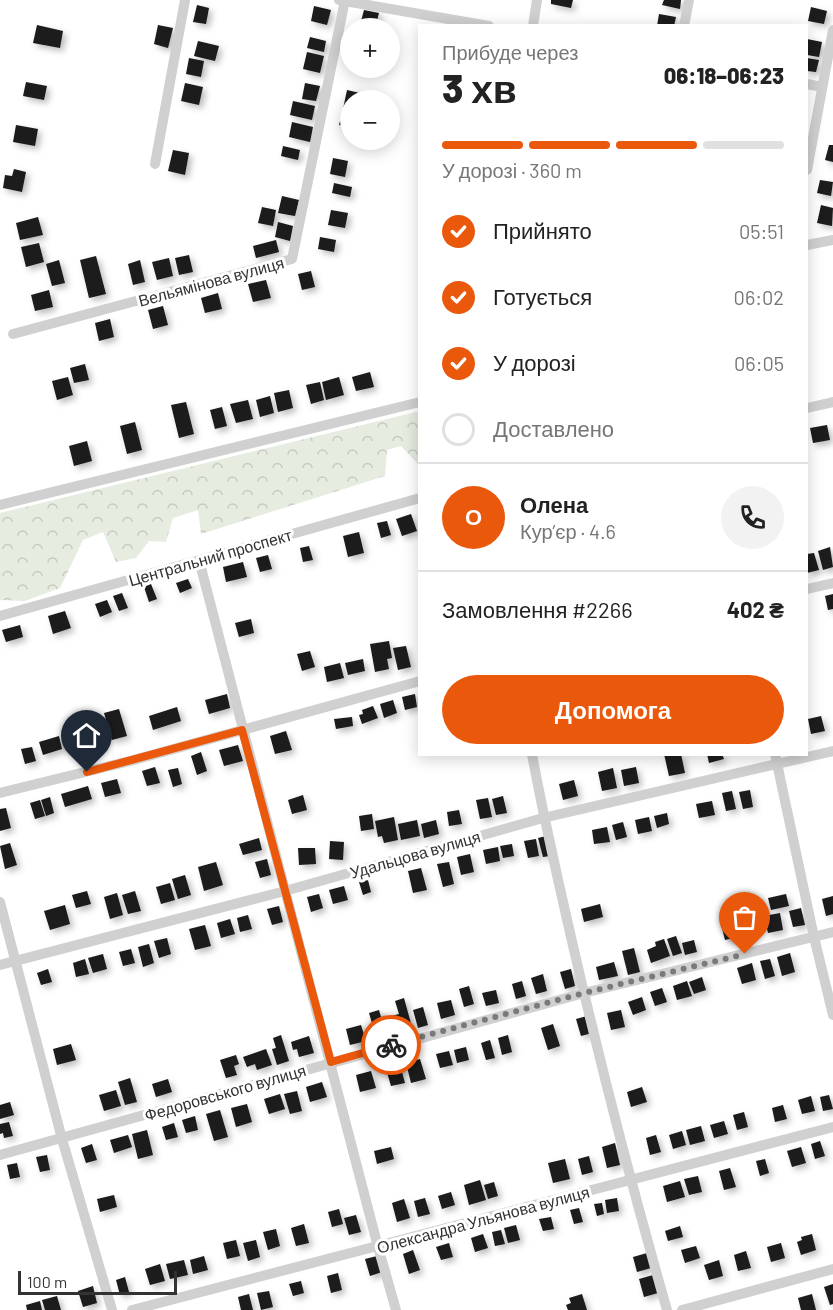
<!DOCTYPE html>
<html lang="uk">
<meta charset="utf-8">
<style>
body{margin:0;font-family:Barlow,sans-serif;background:#f2f2f2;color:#222;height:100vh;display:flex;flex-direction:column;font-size:22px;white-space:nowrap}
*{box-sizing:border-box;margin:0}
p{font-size:20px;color:#767676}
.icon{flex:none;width:33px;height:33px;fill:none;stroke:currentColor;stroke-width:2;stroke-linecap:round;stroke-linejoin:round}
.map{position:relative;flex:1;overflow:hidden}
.panel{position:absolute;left:418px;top:24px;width:390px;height:732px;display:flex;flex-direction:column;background:#fff;border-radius:0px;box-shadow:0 3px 15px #0003}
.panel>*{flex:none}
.buttons{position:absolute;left:340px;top:18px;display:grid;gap:12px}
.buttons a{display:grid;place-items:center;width:60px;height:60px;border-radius:50%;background:#fff;box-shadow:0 3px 15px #0003;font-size:30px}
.scale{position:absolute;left:18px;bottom:15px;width:159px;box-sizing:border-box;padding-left:6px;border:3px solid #333;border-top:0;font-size:16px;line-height:21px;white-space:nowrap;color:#333;-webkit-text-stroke:4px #fff;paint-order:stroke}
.pin{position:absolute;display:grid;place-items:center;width:51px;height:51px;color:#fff;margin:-62px -26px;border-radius:50% 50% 50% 0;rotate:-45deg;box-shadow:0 0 6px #0007}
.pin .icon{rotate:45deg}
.courier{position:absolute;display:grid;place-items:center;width:60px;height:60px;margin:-30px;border:4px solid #ea580c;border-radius:50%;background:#fff;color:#222;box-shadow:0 2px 8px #0007}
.overview em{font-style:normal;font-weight:800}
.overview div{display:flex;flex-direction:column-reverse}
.overview{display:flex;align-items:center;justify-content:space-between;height:102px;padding:0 24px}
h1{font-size:39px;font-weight:800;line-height:45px}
.bar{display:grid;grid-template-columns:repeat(4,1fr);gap:9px 6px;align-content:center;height:72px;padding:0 24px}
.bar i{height:8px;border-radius:4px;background:#e0e0e0}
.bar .current{background:#ea580c}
.bar p{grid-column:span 4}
.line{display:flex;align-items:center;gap:15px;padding:0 24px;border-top:2px solid #e0e0e0}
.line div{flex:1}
.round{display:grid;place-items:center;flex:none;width:63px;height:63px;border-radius:32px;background:#f2f2f2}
ol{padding:0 24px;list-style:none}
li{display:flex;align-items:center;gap:18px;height:66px}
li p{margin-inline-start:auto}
li .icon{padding:6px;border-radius:50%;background:#ea580c;color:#fff;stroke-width:4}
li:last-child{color:#767676}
li i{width:33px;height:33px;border:3px solid #e0e0e0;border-radius:50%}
.button{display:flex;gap:12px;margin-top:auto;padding:12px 24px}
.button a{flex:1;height:69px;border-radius:36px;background:#ea580c;color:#fff;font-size:24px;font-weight:800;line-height:69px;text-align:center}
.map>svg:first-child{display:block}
.forest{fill:url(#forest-crowns)}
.building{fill:#1a1a1a;filter:url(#shadow)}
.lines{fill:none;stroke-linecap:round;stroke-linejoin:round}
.street{stroke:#d0d0d0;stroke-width:10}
.done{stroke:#7a7a7a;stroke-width:6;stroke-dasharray:0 10.8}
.route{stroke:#ea580c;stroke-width:8}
.labels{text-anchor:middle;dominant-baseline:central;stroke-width:6;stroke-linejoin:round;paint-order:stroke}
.street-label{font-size:16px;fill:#333;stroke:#fff}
</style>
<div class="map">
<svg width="833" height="1310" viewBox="0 0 833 1310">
<defs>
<pattern id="forest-crowns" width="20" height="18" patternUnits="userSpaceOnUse" patternTransform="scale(1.5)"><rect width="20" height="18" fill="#e6ecdf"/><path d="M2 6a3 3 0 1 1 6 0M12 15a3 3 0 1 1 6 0" fill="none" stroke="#c6cbc0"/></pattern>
<filter id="shadow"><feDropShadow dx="3.5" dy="3.5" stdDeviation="3" flood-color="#0004"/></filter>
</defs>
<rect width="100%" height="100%" fill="#fff"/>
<!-- forest -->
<path class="forest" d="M420 411V463L418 464 401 446 387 450 385 476 201 534 198 510 173 518 166 542 149 541 136 558 116 562 103 532 83 540 60 588 25 601 0 600V513Z"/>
<!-- building -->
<path class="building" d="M551 0H573L571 8 551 4Z
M664 0H681L680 9 662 5Z
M197 5 209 8 206 24 193 22Z
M314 6 331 10 327 25 311 21Z
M811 7 827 11 824 24 808 21Z
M364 10 379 13 375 28 360 25Z
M659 14 676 17 674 26H657Z
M37 25 63 31 60 48 33 43Z
M158 25 173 28 168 48 154 44Z
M310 37 326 41 324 52 307 48Z
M807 39 822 42 819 57 807 55Z
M198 41 219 46 215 61 194 56Z
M307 52 324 56 320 73 303 69Z
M189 58 204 61 201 77 186 74Z
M807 58 819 60 816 72 807 71Z
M26 82 47 86 44 100 23 96Z
M185 83 203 87 199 105 181 101Z
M305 83 320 86 316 101 302 99Z
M347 90 364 94 363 100H351V110L343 109Z
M293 101 315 106 312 120 290 115Z
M343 111 351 112V127L339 125Z
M292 122 313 127 310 142 289 137Z
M16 125 38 129 35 146 13 142Z
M829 145H833V162L825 160Z
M283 146 300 150 298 160 281 156Z
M173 150 189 153 185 175 168 171Z
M333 158 348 161 345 177 330 174Z
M14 169 26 172 22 192 3 188 5 175 12 176Z
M820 180 833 182 831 196 817 193Z
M334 183 352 187 350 197 332 193Z
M282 196 299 200 295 216 278 213Z
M821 205 833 208 832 226 817 223Z
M262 207 276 210 273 226 258 223Z
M331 210 348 213 345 228 328 225Z
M38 217 43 235 20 240 16 223Z
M278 222 293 226 290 241 275 237Z
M320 237 336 240 334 252 318 249Z
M276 240 279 252 256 258 253 246Z
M39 243 44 262 26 267 21 247Z
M189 255 193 272 179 275 175 258Z
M96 256 106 294 89 298 80 260Z
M169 258 173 276 157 280 152 262Z
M59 260 65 283 52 286 46 264Z
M140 260 145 282 133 285 128 264Z
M311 271 315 287 302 290 298 274Z
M266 280 271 298 253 302 248 284Z
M49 290 53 307 35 311 31 295Z
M218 293 222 309 205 313 201 298Z
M163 306 168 325 153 329 148 310Z
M110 319 114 337 99 341 95 323Z
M85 364 89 380 74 383 70 368Z
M370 372 374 387 356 391 352 377Z
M68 377 73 395 57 400 52 381Z
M339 377 344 395 326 400 322 382Z
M320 382 324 400 311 404 306 385Z
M289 390 293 408 278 412 274 393Z
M270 396 274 413 260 417 256 400Z
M248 400 253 419 236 423 230 404Z
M186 402 194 434 179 438 171 405Z
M222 407 227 426 215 429 210 410Z
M135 422 142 450 127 454 120 426Z
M827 425 830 440 813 443 810 428Z
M87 441 92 461 74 466 69 446Z
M411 514 417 531 402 536 396 519Z
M387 521 391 535 381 538 377 523Z
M359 532 364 553 348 557 343 536Z
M309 546 313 560 303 562 300 548Z
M830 547 833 567 823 570 818 551Z
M814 553 819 570 807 573V554Z
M268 555 272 569 260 572 256 558Z
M243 562 247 577 226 582 223 567Z
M188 579 192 588 180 593 176 583Z
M151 584 157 599 149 602 144 587Z
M122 593 128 608 119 611 113 596Z
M833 594V609L828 610 825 596Z
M107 600 112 612 100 617 95 604Z
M65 611 71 628 53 634 48 616Z
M251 619 254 633 239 637 235 623Z
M20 625 23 637 6 642 2 630Z
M389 641 392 658 387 659 389 669 375 672 370 644Z
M406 646 411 667 398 670 393 648Z
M310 651 315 667 302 671 297 654Z
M363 659 365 671 348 675 345 663Z
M340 663 344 678 327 682 324 667Z
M227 694 230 708 209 714 205 700Z
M415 694 417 707 405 710 402 697Z
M393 700 397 713 384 718 380 704Z
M373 706 378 718 362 724 359 715 363 714 362 710Z
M177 707 181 721 153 730 149 716Z
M119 709 127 736 112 740 104 713Z
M821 716 825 731 811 734 808 719Z
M352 717 353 726 336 729 334 719Z
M93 727 98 742 82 746 78 732Z
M286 731 292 750 275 754 270 736Z
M59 736 62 749 43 755 39 742Z
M238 745 243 761 224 766 219 750Z
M32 747 36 761 25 764 21 749Z
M201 752 207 771 197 775 191 756Z
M664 754H681L685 773 669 776Z
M707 754H722L724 759 709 763Z
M155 767 160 783 147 786 142 771Z
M636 767 639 783 624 786 621 770Z
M178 768 182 784 173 787 168 770Z
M613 768 617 788 602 791 598 772Z
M117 779 121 793 105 797 101 783Z
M574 780 578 796 563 800 559 784Z
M88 786 92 799 65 807 61 794Z
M750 790 753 807 743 809 739 792Z
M732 791 736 809 726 811 722 793Z
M303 795 307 810 292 814 288 800Z
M503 796 507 813 496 815 492 799Z
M50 797 54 813 46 816 41 800Z
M488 798 492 817 480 819 476 800Z
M40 800 45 816 35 819 30 803Z
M712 801 715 815 699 818 696 804Z
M6 808 11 828 0 831V809Z
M459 810 462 824 449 826 447 812Z
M667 813 669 824 657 828 654 816Z
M372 814 374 829 361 831 359 816Z
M394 817 398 840 384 843 382 836 378 837 375 821Z
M649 817 652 831 638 834 635 820Z
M417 820 420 836 401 840 398 824Z
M436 820 439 834 424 838 421 824Z
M623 822 627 837 616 840 612 825Z
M607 827 610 842 594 844 592 830Z
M546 836 550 856 543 857 538 838Z
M259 838 262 850 243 855 239 844Z
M536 839 539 856 528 858 524 841Z
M330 841 344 842 343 860 329 859Z
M10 843 17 865 5 869 0 846Z
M512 844 514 856 503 858 500 846Z
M498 847 500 861 486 864 483 850Z
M298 848H315L316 864 299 865Z
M470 854 474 872 461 875 457 857Z
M267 859 271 875 260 878 255 862Z
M216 862 223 885 204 891 198 867Z
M449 862 454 884 443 887 437 864Z
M421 868 427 890 413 893 408 871Z
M185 875 191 895 178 899 172 879Z
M368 880 371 892 363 895 359 882Z
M170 883 175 900 161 904 156 887Z
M344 886 348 900 333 904 329 890Z
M87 891 91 904 76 908 72 895Z
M135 891 141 911 128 914 122 895Z
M117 893 123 915 110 919 104 897Z
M319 894 323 908 311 912 307 897Z
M786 894 789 906 771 910 768 898Z
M833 896V914L826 916 822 899Z
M600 904 603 917 584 922 581 909Z
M65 905 70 924 50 930 44 911Z
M279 906 283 922 272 925 267 909Z
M801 908 805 925 793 927 789 911Z
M780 913 783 930 768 933 764 916Z
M248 915 252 929 240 932 237 918Z
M230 919 235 934 221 938 217 923Z
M734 920 738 937 725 940 721 924Z
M205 925 211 946 195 950 189 929Z
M676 936 682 953 673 956 667 939Z
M167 938 171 954 159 958 154 941Z
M664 939 670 956 651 963 647 950 656 946 655 942Z
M694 940 697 952 685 955 682 943Z
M149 944 154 963 143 967 138 947Z
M634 948 640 972 628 975 622 951Z
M131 949 135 963 123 966 119 952Z
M790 953 795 972 782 976 777 957Z
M103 954 107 969 93 973 88 958Z
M85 959 89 974 76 977 73 963Z
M770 959 775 976 765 979 760 961Z
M614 962 618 976 599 980 596 967Z
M752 963 756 980 742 984 737 968Z
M48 969 52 982 41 985 37 973Z
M571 969 575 986 565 989 560 972Z
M543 974 547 991 536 994 531 978Z
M702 977 706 990 694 994 689 982Z
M522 981 526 996 516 999 512 984Z
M687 981 692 996 677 1000 673 986Z
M469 986 474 1004 464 1007 459 989Z
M662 988 667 1002 655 1006 650 992Z
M496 990 499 1003 486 1006 482 993Z
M642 997 646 1010 633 1015 628 1002Z
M404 998 412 1027 396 1031 392 1016 399 1014 395 1001Z
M451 1000 455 1015 441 1019 437 1003Z
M423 1007 428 1025 418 1028 413 1010Z
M379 1010 386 1034 376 1037 369 1013Z
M621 1010 625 1027 611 1030 607 1013Z
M587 1016 592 1033 581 1036 576 1019Z
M553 1024 560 1046 548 1050 541 1028Z
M361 1025 366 1041 350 1045 346 1029Z
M281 1035 289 1061 277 1065 272 1049 276 1048 273 1038Z
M508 1035 512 1052 502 1055 498 1038Z
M309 1036 314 1053 299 1057 297 1049 293 1050 291 1042Z
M490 1040 495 1058 486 1060 481 1043Z
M71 1044 76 1060 57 1065 53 1049Z
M466 1047 469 1060 457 1063 454 1050Z
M266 1049 272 1065 257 1070 255 1064 247 1067 243 1057Z
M449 1051 453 1065 440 1068 436 1054Z
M236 1055 239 1064 234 1066 237 1075 226 1078 220 1060Z
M420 1059 426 1079 411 1083 406 1063Z
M400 1065 405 1083 391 1086 386 1069Z
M371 1071 376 1088 360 1092 356 1075Z
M130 1078 137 1102 125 1105 118 1082Z
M168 1079 172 1092 156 1097 152 1084Z
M322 1082 327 1097 310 1102 306 1087Z
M642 1087 647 1102 631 1107 627 1092Z
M116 1090 121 1106 104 1111 99 1095Z
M297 1091 302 1111 290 1114 284 1094Z
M280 1094 285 1109 269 1114 264 1099Z
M829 1095 833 1109 823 1111 820 1097Z
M811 1096 815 1111 802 1114 798 1100Z
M10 1102 14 1115 0 1119V1105Z
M247 1104 252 1122 236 1127 231 1108Z
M783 1105 787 1119 775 1122 772 1108Z
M220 1110 228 1137 214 1141 206 1114Z
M744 1112 748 1127 737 1130 733 1115Z
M195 1116 198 1130 186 1133 182 1120Z
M724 1121 728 1134 714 1138 710 1125Z
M9 1122 13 1136 4 1138 3 1133 0 1134V1124Z
M174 1123 178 1137 166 1140 162 1127Z
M701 1126 705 1141 690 1145 686 1130Z
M147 1130 153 1155 138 1159 132 1134Z
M682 1131 686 1145 673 1149 669 1135Z
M128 1135 132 1147 114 1153 110 1140Z
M656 1135 661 1152 650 1155 646 1138Z
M820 1141 825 1156 815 1159 811 1144Z
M615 1143 620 1165 607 1168 602 1147Z
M92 1144 97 1160 86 1163 81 1148Z
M391 1147 394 1159 377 1164 374 1151Z
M801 1147 806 1163 792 1167 787 1151Z
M47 1155 50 1170 40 1172 36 1157Z
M589 1156 593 1172 582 1175 578 1159Z
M565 1159 570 1179 553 1183 548 1163Z
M765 1159 769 1173 760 1176 756 1161Z
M17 1163 20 1177 10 1179 7 1165Z
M730 1168 736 1187 724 1190 719 1171Z
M698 1176 702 1192 689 1195 684 1179Z
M480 1180 486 1200 469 1205 464 1185Z
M680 1181 685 1197 667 1202 663 1186Z
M494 1182 498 1196 488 1199 484 1185Z
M451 1192 455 1205 442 1209 438 1196Z
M114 1195 117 1207 100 1212 97 1199Z
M425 1198 430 1214 418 1217 414 1201Z
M617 1198 619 1211 607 1213 605 1200Z
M404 1199 410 1218 397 1222 392 1203Z
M602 1203 604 1214 597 1216 594 1204Z
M579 1208 583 1222 574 1224 570 1210Z
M339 1209 343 1224 332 1227 328 1212Z
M356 1215 361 1232 349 1235 344 1218Z
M551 1217 554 1229 543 1231 539 1219Z
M304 1224 309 1243 296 1246 291 1228Z
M516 1225 520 1240 508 1243 504 1228Z
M680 1226 683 1237 668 1241 665 1231Z
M276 1229 280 1246 268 1250 263 1232Z
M501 1230 505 1244 495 1246 492 1232Z
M483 1234 488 1248 475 1252 471 1238Z
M812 1234 816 1250 801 1255 797 1242 802 1240 801 1237Z
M236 1240 240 1256 227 1259 223 1243Z
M256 1240 260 1257 248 1261 243 1243Z
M449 1243 453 1257 441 1260 436 1247Z
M781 1243 785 1258 771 1262 767 1247Z
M696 1246 700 1258 685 1263 681 1250Z
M413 1250 420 1270 409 1274 403 1254Z
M746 1251 751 1268 738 1271 734 1255Z
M647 1253 651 1268 637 1272 633 1257Z
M204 1256 208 1270 193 1274 190 1260Z
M377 1256 382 1272 370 1276 365 1259Z
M184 1260 188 1275 170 1279 166 1264Z
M719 1260 723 1276 709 1280 704 1265Z
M160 1264 165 1281 150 1285 145 1269Z
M338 1273 342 1290 331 1293 327 1276Z
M653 1275 658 1293 644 1297 639 1279Z
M125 1277 129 1292 120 1295 116 1280Z
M301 1281 304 1293 293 1296 289 1284Z
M833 1284V1304L830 1305 824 1287Z
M93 1286 97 1303 83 1307 78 1291Z
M269 1291 273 1307 261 1310 257 1293Z
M249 1294 253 1310H241L238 1297Z
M582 1294 587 1310H568L566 1305 571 1303 569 1298Z
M812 1294 816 1310H801L798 1298Z
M57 1296 61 1310H45L42 1300Z
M40 1301 42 1310H27L26 1305Z"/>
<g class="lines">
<!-- street -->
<path class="street" d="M339 0 489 26
M533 26 537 0
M684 26 689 0
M807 84 822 87
M155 164 185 0
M807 170 833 30
M807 245 833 240
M13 334 292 259 345 0
M807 408 833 402
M0 505 420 402
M199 560 378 1247 396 1310
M807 589 833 583
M0 616 420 498
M532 754C544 820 559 885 574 950 602 1071 633 1191 667 1310
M775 754 814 937 833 1015
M0 793 130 761 420 681
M0 902 62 1139 112 1310
M0 965 285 891 543 818 833 751
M0 1155 584 993 833 932
M132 1310 833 1127
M682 1310 833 1269"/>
</g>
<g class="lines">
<!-- done -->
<path class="done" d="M391 1045 584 993 745 954"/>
<!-- route -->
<path class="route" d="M87 772 242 730 331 1062 391 1045"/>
</g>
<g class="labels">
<!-- street labels -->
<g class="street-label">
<text transform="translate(211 281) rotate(-15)">Вельямінова вулиця</text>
<text transform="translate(210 557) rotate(-16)">Центральний проспект</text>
<text transform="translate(415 854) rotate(-16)">Удальцова вулиця</text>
<text transform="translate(225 1092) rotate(-16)">Федоровського вулиця</text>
<text transform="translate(483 1219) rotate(-15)">Олександра Ульянова вулиця</text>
</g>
</g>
</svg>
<div class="buttons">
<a>+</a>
<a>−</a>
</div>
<div class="scale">100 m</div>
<div class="pin" style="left:745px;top:954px;background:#ea580c"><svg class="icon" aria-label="bag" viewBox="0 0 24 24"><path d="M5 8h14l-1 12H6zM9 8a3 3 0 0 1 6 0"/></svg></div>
<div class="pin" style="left:87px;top:772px;background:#1f2937"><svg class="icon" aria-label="home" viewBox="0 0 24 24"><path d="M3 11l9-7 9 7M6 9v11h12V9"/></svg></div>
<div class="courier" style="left:391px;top:1045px"><svg class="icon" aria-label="bike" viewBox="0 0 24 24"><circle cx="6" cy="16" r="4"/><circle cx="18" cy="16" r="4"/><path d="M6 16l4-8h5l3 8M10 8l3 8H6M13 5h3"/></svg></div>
<section class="panel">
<div class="overview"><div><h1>3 хв</h1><p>Прибуде через</p></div><em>06:18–06:23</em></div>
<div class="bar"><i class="current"></i><i class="current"></i><i class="current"></i><i></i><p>У дорозі · 360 m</p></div>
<ol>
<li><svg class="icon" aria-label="check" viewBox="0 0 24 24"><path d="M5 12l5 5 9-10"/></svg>Прийнято<p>05:51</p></li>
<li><svg class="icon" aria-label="check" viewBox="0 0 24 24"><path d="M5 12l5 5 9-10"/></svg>Готується<p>06:02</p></li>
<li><svg class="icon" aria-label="check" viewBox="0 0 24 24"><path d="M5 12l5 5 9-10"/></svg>У дорозі<p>06:05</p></li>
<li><i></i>Доставлено</li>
</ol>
<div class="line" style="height:108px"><b class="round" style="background:#ea580c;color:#fff">О</b><div><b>Олена</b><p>Кур’єр · 4.6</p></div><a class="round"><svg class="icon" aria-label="phone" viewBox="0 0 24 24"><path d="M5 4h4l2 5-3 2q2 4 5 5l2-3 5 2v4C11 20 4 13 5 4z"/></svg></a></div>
<div class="line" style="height:78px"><div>Замовлення #2266</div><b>402 ₴</b></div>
<div class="button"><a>Допомога</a></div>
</section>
</div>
